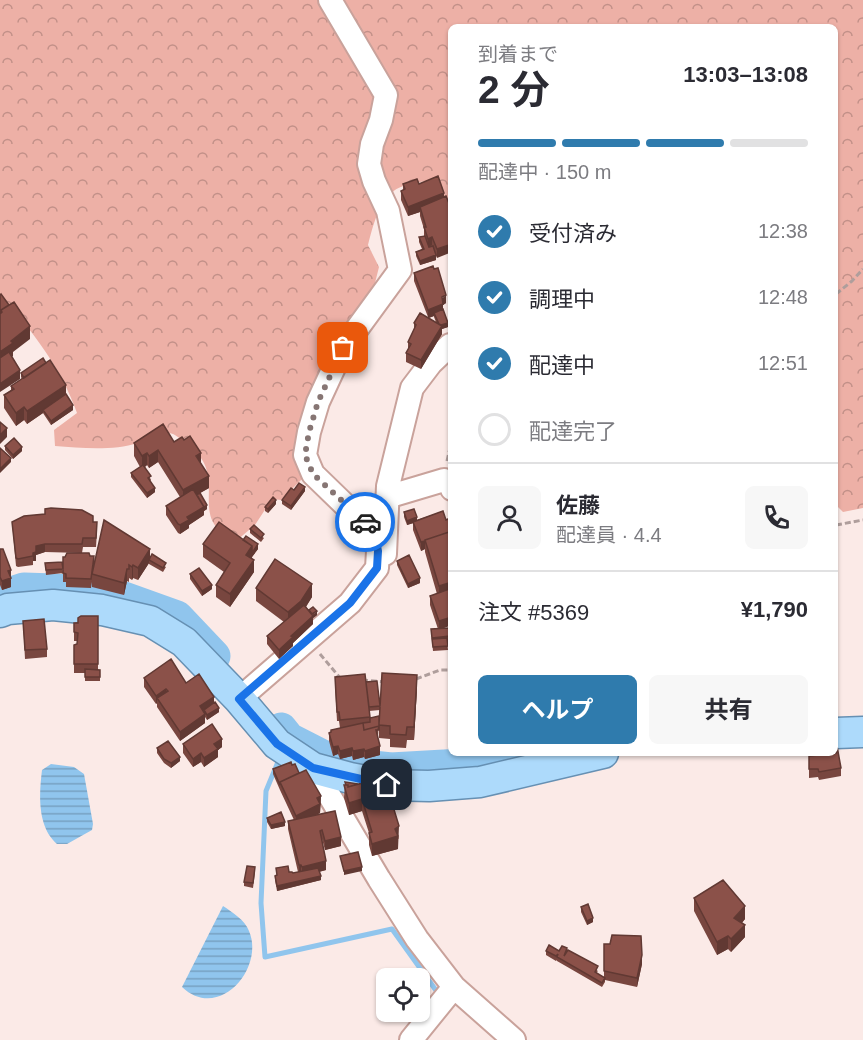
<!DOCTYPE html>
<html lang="ja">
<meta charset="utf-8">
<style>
body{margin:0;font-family:Helvetica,"Noto Sans JP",sans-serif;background:#f7f7f7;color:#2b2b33;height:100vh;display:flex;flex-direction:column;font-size:22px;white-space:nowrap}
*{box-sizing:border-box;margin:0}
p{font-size:20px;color:#7c7c81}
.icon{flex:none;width:33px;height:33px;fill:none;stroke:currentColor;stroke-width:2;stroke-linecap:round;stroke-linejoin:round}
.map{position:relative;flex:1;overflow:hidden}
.panel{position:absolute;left:448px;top:24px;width:390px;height:732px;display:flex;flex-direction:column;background:#fff;border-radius:9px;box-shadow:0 2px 4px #0004}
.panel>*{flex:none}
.tools{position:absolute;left:376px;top:968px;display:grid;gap:12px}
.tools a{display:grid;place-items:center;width:54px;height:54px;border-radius:9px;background:#fff;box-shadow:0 2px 4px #0004;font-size:30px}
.pin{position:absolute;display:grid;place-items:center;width:51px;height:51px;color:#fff;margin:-26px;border-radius:12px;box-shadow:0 3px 9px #0006}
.courier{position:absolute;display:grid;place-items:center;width:60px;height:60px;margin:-30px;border:4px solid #1a73e8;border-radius:50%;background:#fff;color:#222;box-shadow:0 2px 8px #0007}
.summary em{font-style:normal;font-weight:700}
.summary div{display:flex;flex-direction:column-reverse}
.summary{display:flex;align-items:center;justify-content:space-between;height:102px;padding:0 30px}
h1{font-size:39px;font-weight:700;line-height:45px}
.bar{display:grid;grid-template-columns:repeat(4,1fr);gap:9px 6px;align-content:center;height:72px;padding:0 30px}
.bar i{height:8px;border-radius:4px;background:#e1e1e2}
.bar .selected{background:#2f7bad}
.bar p{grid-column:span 4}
.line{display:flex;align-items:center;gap:15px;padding:0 30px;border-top:2px solid #e1e1e2}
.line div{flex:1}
.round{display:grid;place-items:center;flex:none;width:63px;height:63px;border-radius:9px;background:#f7f7f7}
ol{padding:0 30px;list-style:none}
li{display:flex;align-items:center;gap:18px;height:66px}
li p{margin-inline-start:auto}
li .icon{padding:6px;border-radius:50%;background:#2f7bad;color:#fff;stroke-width:4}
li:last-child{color:#7c7c81}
li i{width:33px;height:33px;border:3px solid #e1e1e2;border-radius:50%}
.button{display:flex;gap:12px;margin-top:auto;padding:12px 30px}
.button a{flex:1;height:69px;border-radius:9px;background:#2f7bad;color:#fff;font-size:24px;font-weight:700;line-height:69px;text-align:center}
.button a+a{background:#f7f7f7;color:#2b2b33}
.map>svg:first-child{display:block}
.forest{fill:url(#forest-crowns)}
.water{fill:url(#water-rules)}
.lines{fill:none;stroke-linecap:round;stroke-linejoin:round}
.stream{stroke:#90c5ed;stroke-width:5}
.river{stroke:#90c5ed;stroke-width:33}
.minor-casing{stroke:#c9a29b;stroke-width:26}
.major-casing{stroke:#6690b3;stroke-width:33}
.path{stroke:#af9e9c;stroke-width:3;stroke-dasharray:6 3;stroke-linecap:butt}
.minor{stroke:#fff;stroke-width:22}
.major{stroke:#addafb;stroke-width:30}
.wall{fill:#78463f;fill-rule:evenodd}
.shaded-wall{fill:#613933}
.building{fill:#8b5149;stroke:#613933;stroke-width:1.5}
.done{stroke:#867573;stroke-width:6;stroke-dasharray:0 10.8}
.route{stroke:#1a73e8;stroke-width:8}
</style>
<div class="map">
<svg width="863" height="1040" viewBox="0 0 863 1040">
<defs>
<pattern id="forest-crowns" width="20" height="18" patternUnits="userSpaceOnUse" patternTransform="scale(1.5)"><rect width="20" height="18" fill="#edb0a6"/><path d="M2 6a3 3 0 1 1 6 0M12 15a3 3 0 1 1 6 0" fill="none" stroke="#c29088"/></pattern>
<pattern id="water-rules" width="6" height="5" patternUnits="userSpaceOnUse" patternTransform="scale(1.5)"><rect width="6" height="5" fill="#90c5ed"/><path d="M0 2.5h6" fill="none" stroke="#77a1c1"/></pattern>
</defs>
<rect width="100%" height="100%" fill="#fbeae7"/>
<!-- forest -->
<path class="forest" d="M0 0H863V508L843 512 836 505V27H452L451 214 437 179C427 181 403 184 395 190 378 203 373 226 368 245L379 267 373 291 350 319 303 478 281 500 272 499 255 525 236 541C230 537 222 533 217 528 197 505 225 472 188 445 183 442 178 436 173 434 160 429 149 439 138 443 113 451 81 448 55 446L54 430 77 413C61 367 31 330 0 294Z"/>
<!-- water -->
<path class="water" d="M51 764 74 767 84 774 93 824 92 830 67 844H57C37 827 39 794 42 770Z
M223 906C232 912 245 920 249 931 265 968 219 1022 182 987Z"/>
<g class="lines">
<!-- stream -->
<path class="stream" d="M280 757 266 791 261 903 265 957 392 929 440 996"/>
<!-- river -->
<path class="river" d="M0 597 24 589 83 591 124 598 177 617 214 656
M281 729 289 739 336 763 391 769 462 765 523 753"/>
<!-- minor casing -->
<g class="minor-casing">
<path id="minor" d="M387 497 444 480 450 483 452 489
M385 554 388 486 412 388 431 363 450 345
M239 699 350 603 377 568 378 551 375 536 363 519 345 505 313 474 305 455 309 432 318 402 343 348 400 270 388 211 374 181 369 164 372 144 381 120 386 95 330 0
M313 768 379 879 417 939 454 987 514 1040
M411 1040 454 987"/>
</g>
<!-- major casing -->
<g class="major-casing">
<path id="major" d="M0 612 8 609 53 605 102 610 150 621 184 642 239 699 277 744 313 768 350 778 387 785 429 786 480 782 603 753
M836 733 863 732"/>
</g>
<!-- path -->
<path class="path" d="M836 294 852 281 863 269
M447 461 452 439
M836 525 863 520
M320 654 341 679
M416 679 440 670H452
M362 680 385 682"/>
<!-- minor -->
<use href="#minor" class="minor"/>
<!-- major -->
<use href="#major" class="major"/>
</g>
<!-- wall -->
<path class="wall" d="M438 176 437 258 436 256V260L420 265 416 256V252L422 249 419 242V237L424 236V229L420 216V212L408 216 401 200V191L403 190V184H419Z
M414 273 446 303 443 305V310L448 327 442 329V334L421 369 406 362V353L408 349V342L414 331V323L428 317 414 281ZM434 316V317L436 322 429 318Z
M21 373 66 394 73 410 51 425 43 413 27 424 24 420 16 426 4 408V395L11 390V386L22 379 21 377Z
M174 442 201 463 209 488 196 495 207 509 204 511V515L189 525V528L180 534 178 533 166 515V506L180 497 158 462 149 468 147 465 145 467 151 480 150 481 155 492 147 498 131 477V473L140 467 134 456V443Z
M5 446 22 451 13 459 5 450Z
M294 490 305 491 291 510 282 504V500Z
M276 504 268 513 265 511V507Z
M443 511V628L450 636V641H447L448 650 433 651 431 629H438L430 605V596L437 594 425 552V549L421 551 413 530V523L407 525 404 517V512L417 520Z
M12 522H93L97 531 96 547H83L82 553 45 552 36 555V561H33V565L18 567 16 566Z
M250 529 264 538 261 542 250 533Z
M243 540 258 549 252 557 254 572 230 607 216 597V585L224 572 203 557V544Z
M0 549 11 570V587L2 590 0 585Z
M63 557 94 566 150 558 166 567 163 572 149 564V563L138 580 133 578 132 580 129 578V582L127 581 124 595 92 587V582L91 588 66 587V582H63Z
M397 561 420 583 408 588 397 565Z
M62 562 63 573 46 575 45 563Z
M190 574 212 589 202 596 190 579Z
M256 588 312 597 306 607 309 610 317 615 313 618V624L293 643V646L279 659 267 644V636L284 622 256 601Z
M98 616V670H100V681H85V673H74V645L77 644V641H74V623Z
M23 621 47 649V657L25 659Z
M144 678 186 683 214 703 219 712 207 720 205 717V723L180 741 157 707V703L156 704 144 687Z
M366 684 380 706V710L369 711 370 718 379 716 378 738 380 755 365 759 364 757 353 760 352 756 340 759 338 754 333 756 329 741V733L340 728 339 721H337L335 686Z
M417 688 414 740H407L406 748 390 747V739L379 738V725Z
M183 744 222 747 218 750V757L204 767 201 762 193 767 183 753Z
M157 748 180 761 171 768 164 763 157 753Z
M827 753H836L841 768V776L819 780 818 777 809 778V756L827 754Z
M292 765 321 796 320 813 316 815 341 846 325 850 322 839 326 870 319 872 321 880 277 891 275 880V876L277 875 276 868 293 873 298 872 288 829V821L294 820 280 790 273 774V769Z
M345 782 358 784 399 838 398 839V849L372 856 369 845V833L362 811 349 815 344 798Z
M267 818 285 826 271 829 267 822Z
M255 872 253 888 244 886V882Z
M694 898 745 919 742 923 745 937 731 952 728 949 717 955 694 911Z
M581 907 593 922 587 925 581 912Z
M604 944 642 964 637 987 605 980V982L602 987 557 961V960L556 961 546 955V951H567L598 971 596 973 604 977Z"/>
<!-- shaded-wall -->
<path class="shaded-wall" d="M444 193V202L420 207V212L408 216V207Z
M432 237V245L428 247V239Z
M452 244V252L437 258V249Z
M436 255V260L420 265V261Z
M446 295V303L443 305V312L434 313V316L428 318V310Z
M448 323V327L442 329V334L421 369V360L440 326Z
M30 326V339L13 352V356L0 365V352L11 341Z
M20 370V379L0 392V384Z
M66 385V397L43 410V413L27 424V411Z
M73 405V410L51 425V421Z
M24 407V420L16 426V413Z
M7 428V437L0 444V435Z
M22 447V451L13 459V455Z
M158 450V462L149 468V456Z
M147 453V465L142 469V456Z
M201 453V466L196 456Z
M11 458V462L0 473V469Z
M209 476V488L183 503V490Z
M305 487V491L291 510V506Z
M155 488V492L147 498V493Z
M276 500V504L268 513V509Z
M207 505V509L204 511V515L189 525V528L180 534V525L187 517Z
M417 517V522L407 525V521Z
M425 541V549L421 551V542Z
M45 544V552L36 555V561H33V553L36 546Z
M258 544V549L252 557V559L246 555 252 546Z
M150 549V561L149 560V563L138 580V568Z
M254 560V572L230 607V594Z
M133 565V578L132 580V567Z
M127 569V581L124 595V583Z
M11 570V587L2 590V581L8 571Z
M420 578V583L408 588V584Z
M452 582V594L439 598V586Z
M312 584V597L301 614 288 625V612Z
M212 585V589L202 596V591Z
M317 611V615L313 618V624L293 643V646L279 659V650L291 636Z
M452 617V625L439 630V621Z
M417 675V688L414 740V727Z
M166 689V697L157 698V703L156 704V696Z
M214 697V705L204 713 200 706Z
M219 708V712L207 720V715Z
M205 714V723L180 741V732Z
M222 739V747L218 750V757L204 767V758L214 744Z
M338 746V754L333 756V747Z
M380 746V755L365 759V751Z
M352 748V756L340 759V751Z
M364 749V757L353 760V751Z
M201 753V762L193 767V759Z
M180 757V761L171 768V763Z
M321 796 320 813 296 824V816L317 798Z
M362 799V811L349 815V803Z
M285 822V826L271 829V825Z
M399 826 398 849 372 856V844L395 829Z
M341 837V846L325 850V841Z
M326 861V870L302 876V867Z
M299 865H301V873L299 874Z
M362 867V871L344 875V871Z
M321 876V880L277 891V886Z
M745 906V919L734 931V918Z
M593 918V922L587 925V921Z
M745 925V937L731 952V939Z
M728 936V949L717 955V942Z
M642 955V964L637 987V978Z"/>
<!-- building -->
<path class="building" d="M438 176 444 193 408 207 401 191 405 189 403 184 417 179 419 184Z
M446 196 452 211V233H449L452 240V244L437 249 432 237 428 239 424 227H426L420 207Z
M425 236 429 247 433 246 436 255 420 261 416 252 424 249 419 237Z
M433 266 434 269 438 268 446 295 442 297 443 304 428 310 414 273Z
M1 294 9 305 1 310 0 314V295Z
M14 302 30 326 11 341 13 343 0 352V314L2 312 1 310Z
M443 309 448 323 441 325 439 324 434 313Z
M420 313 442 326 421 360 406 353 411 344 408 342 416 325 414 323Z
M9 352 20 370 0 384V358Z
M43 358 46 363 24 378 21 373Z
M50 360 66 385 27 411 24 407 16 413 4 395 14 389 11 386Z
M66 394 73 405 51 421 43 410Z
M0 422 7 428 0 435Z
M163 424 174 442 182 437 184 440 190 436 201 453 196 456 209 476 183 490 158 450 149 456 147 453 142 456 134 443Z
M14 438 22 447 13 455 5 446Z
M0 448 11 458 0 469Z
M143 465 151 476 148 478 155 488 147 493 131 473Z
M299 483 305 487 291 506 282 500 291 488 294 490Z
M193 489 204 507 187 517 189 520 180 525 178 524 166 506Z
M200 493 207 505 204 507 197 495Z
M273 497 276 500 268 509 265 507Z
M51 508 82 510 93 516V522H97L96 538H83L82 544H45L36 546V552L33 553V556L18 559 16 558 12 522 24 516 45 514V509Z
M414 509 417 517 407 521 404 512Z
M443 511 446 520 450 518 452 522V531L425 540V541L421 542 413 522Z
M104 520 150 549 138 568 133 565 132 567 129 565V569H127L124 583 92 574Z
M219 522 252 546 246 555 254 560 230 594 216 585 230 563 203 544Z
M254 525 264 534 261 538 250 529Z
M452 531V582L439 586 425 540Z
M246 536 258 544 252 553V546L243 540Z
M0 549H3L11 570 8 571 11 578 2 581 0 577Z
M67 553H89L90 556H94L91 579 66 578V574L63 573V557H65Z
M152 554 166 563 163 568 149 560Z
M409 555 420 578 408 584 397 561Z
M275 559 312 584 301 601 288 612 256 588Z
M62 562 63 569 46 570 45 563Z
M199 568 212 585 202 591 190 574Z
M452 588V617L439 621 430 596Z
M304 605 313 616 291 636 293 637 279 650 267 636Z
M313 607 317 611 312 614 309 610Z
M81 616H98V664H74V645L77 644 78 633 74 632V623H78V618Z
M44 619 47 649 25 650 23 621Z
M449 628 450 636 432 638 431 629Z
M447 638 448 646 433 647 432 639Z
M171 659 186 683 199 674 214 697 200 706 205 714 180 732 157 698 168 691 166 689 156 696 144 678Z
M85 669 100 670V677H85Z
M382 673 417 675 414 727H407L406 735 390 734V726L379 725Z
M365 674 370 717 340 720 339 712H337L335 677Z
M377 681 380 706 369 707 366 682Z
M215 702 219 708 207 715 204 710Z
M379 716V730H376H378L379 726 364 730 363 723 370 722V718Z
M363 723 364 730 379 726 378 730H376L380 746 365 751 364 749 353 751 352 748 340 751 338 746 333 747 329 733 331 732V730Z
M212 724 222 739 214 744 218 749 204 758 201 753 193 759 183 744Z
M168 741 180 757 171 763 164 759 157 748Z
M836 746H837L841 768 819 772 818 769H809V756L827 754V753H836Z
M291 762 292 765 295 764 299 773 280 782V785L273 769Z
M306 770 321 796 317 798 320 804 296 816 280 782Z
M377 779H380L381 781 385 780 399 826 395 829 398 836 372 844 369 833 372 832 362 799 349 803 344 785H348V787Z
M345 782 358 784 348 787V785H346Z
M335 811 341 837 325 841 322 830 320 831 326 861 302 867 301 865H299L288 821Z
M281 812 285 822 271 825 267 818Z
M358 852 362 867 344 871 340 856Z
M247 866 255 867 253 883 244 882Z
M288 866 289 872H292L293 873 318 868 321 876 277 886 275 876 277 875 276 868Z
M723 880 745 906 734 918 745 925 731 939 728 936 717 942 694 898Z
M588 904 593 918 587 921 581 907Z
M612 935 641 936 642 955 637 978 604 971V944H610Z
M549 945 559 951 562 946 567 948 564 956 568 950 598 966 595 972 605 978 602 983 557 957 558 954 556 956 546 951Z"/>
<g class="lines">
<!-- done -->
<path class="done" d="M343 348 318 402 309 432 305 455 313 474 365 522"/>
<!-- route -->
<path class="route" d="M365 522 375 536 378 551 377 568 350 603 239 699 277 744 313 768 387 785"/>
</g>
</svg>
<div class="tools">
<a><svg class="icon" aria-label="locate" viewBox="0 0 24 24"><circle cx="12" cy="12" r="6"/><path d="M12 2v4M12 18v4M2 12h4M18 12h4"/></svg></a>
</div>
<div class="pin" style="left:343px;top:348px;background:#ea580c"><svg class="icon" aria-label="bag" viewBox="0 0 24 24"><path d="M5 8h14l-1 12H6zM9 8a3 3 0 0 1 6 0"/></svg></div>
<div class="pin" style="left:387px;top:785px;background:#1f2937"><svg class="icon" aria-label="home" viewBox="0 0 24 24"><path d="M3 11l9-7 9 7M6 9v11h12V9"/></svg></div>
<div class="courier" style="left:365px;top:522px"><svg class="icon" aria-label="car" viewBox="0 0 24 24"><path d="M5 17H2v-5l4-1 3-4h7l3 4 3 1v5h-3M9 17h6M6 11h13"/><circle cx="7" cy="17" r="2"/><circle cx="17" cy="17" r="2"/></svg></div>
<section class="panel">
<div class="summary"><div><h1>2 分</h1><p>到着まで</p></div><em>13:03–13:08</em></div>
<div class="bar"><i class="selected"></i><i class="selected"></i><i class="selected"></i><i></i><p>配達中 · 150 m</p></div>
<ol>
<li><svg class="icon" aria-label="check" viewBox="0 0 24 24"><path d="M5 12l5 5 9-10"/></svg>受付済み<p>12:38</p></li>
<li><svg class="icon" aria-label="check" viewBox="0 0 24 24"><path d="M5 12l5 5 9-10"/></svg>調理中<p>12:48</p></li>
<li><svg class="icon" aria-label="check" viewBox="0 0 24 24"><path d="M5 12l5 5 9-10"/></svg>配達中<p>12:51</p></li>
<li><i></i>配達完了</li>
</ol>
<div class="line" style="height:108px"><a class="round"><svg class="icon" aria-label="person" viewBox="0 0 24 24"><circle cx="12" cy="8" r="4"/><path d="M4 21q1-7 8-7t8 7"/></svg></a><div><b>佐藤</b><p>配達員 · 4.4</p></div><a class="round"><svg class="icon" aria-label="phone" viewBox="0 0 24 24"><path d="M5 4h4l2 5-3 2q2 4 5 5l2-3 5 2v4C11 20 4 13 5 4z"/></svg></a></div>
<div class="line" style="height:78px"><div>注文 #5369</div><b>¥1,790</b></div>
<div class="button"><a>ヘルプ</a><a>共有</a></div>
</section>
</div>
